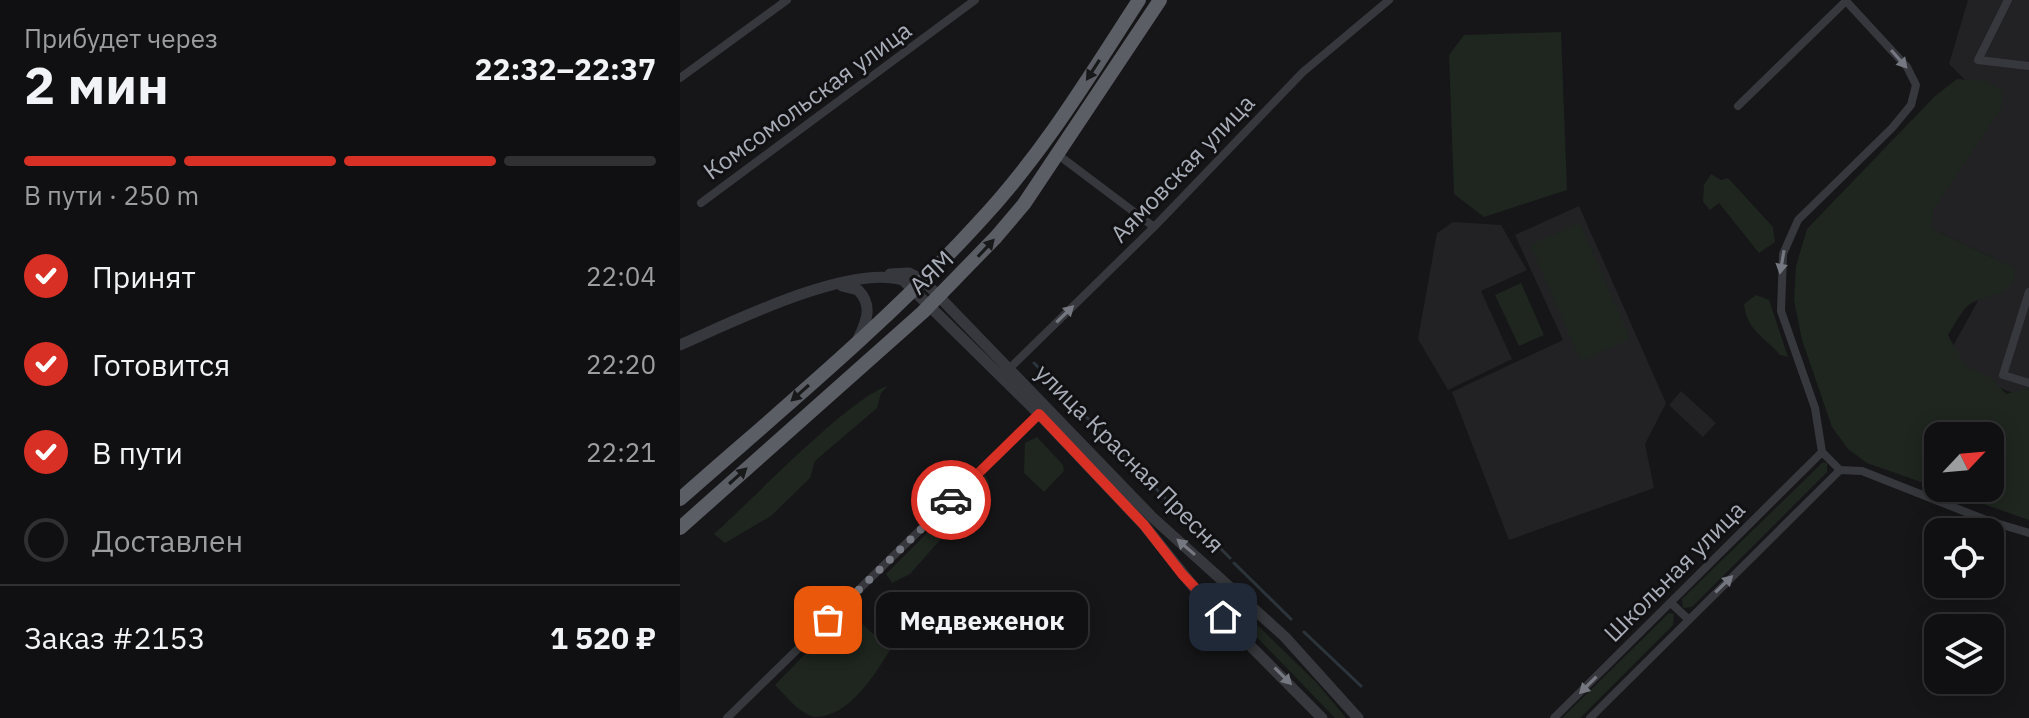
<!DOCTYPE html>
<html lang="ru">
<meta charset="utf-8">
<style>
body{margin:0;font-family:"IBM Plex Sans",sans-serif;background:#19191b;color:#f1f3f6;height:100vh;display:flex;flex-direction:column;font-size:30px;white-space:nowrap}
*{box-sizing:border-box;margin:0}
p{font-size:26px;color:#9c9d9f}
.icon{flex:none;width:44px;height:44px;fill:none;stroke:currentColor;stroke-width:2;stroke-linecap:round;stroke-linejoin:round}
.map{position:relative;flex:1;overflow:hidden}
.side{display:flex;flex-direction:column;background:#101012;width:680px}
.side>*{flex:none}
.needle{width:52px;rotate:64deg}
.buttons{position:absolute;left:1244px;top:422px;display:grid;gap:16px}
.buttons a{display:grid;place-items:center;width:80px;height:80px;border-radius:16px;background:#101012;box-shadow:0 4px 20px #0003,0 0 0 2px #303032;font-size:40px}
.pin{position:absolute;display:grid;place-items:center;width:68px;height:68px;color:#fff;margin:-34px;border-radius:16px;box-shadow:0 4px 12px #0006}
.courier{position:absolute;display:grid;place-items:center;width:80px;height:80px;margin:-40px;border:6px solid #d93025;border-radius:50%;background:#fff;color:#222;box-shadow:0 2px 10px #0007}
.bubble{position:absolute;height:56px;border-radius:16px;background:#101012;box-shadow:0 4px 20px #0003,0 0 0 2px #303032;font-size:26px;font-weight:700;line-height:56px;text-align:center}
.head em{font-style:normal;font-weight:700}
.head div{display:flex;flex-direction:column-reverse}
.head{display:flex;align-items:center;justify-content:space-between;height:136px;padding:0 24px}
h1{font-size:52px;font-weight:700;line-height:60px}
.bar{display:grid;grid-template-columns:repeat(4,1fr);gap:12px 8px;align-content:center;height:96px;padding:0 24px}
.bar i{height:10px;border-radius:6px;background:#303032}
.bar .selected{background:#d93025}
.bar p{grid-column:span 4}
.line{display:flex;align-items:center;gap:20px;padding:0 24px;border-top:2px solid #303032}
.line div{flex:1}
ol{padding:0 24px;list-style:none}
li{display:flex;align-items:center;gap:24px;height:88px}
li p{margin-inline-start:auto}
li .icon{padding:8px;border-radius:50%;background:#d93025;color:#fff;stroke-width:4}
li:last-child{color:#9c9d9f}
li i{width:44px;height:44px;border:4px solid #303032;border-radius:50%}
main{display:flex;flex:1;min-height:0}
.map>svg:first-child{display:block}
.built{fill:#222225}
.green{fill:#1e261f;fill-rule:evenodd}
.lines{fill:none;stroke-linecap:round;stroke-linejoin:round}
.stream{stroke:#2c353c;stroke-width:3}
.minor{stroke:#37383d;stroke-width:8}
.tertiary{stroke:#37383d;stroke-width:11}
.trunk{stroke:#5b5e65;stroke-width:14}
.oneway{fill:#757881}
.oneway2{fill:#18191b}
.done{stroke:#757880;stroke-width:8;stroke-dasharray:0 14.4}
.route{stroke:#d93025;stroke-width:10}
.labels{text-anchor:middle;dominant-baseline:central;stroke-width:6;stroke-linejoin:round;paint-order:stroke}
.street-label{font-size:24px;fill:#a8adb8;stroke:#111113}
</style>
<main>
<section class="side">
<div class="head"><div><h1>2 мин</h1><p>Прибудет через</p></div><em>22:32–22:37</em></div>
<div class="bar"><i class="selected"></i><i class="selected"></i><i class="selected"></i><i></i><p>В пути · 250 m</p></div>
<ol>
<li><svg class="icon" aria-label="check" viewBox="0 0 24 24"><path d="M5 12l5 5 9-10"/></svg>Принят<p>22:04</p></li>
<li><svg class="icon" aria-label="check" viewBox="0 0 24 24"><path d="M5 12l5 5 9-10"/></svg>Готовится<p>22:20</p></li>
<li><svg class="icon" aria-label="check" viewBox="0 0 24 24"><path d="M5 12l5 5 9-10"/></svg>В пути<p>22:21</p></li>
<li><i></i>Доставлен</li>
</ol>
<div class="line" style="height:104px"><div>Заказ #2153</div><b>1 520 ₽</b></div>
</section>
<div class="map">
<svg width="1349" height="718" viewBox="0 0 1349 718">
<rect width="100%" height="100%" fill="#161618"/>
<!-- built -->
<path class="built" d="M1288 0H1349V399L1262 366 1320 261 1235 221 1311 105 1269 64Z
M899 206 986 403 965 444 974 488 829 540 772 392 883 340 835 235Z
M773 222 821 225 847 270 801 291 832 359 768 390 738 339 757 233Z
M1001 391 1036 423 1023 437 989 405Z"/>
<!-- green -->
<path class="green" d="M881 32 887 190 804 217 774 194 769 55 784 35Z
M1277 79 1305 81 1323 91 1322 107 1253 210 1252 229 1335 268C1335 298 1310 292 1290 304 1282 309 1274 326 1268 335L1285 366 1310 377 1326 394 1349 388V520L1187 463 1168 449 1152 427 1122 340 1114 300 1116 266 1127 229 1255 96ZM1258 436H1310V488H1258Z
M1031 174 1041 180 1048 178 1093 227 1095 242 1079 253 1039 203 1030 210 1023 202 1024 185Z
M900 223 950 339 901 361 850 245Z
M841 283 864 335 839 346 815 295Z
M1076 295 1089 300 1108 357 1100 355C1084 336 1067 331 1064 304Z
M208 386 201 393 197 408 135 461 130 478 91 516 45 543 34 534C69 503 171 396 208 386Z
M357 437 383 465 384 471 364 492 344 473 345 443Z
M1143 462 1147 463V472L1012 607 1003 608 1002 599Z
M305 475 309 482 306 488 230 574 212 583 206 574Z
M538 587 637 683 666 718H655L534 593Z
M168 610 210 650C195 674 169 718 134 717 119 713 106 696 95 685Z
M989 613 994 614 993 625 900 718H882Z"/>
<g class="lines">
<!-- stream -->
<path class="stream" d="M354 363 485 498
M494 508 513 521 550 558
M554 563 611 619
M624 632 681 686"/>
<!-- minor -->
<path class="minor" d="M1328 0 1298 60 1349 66
M1166 1 1227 67 1236 85 1231 105 1212 128 1118 220 1103 254 1101 311 1135 408 1142 452 1160 470 1182 471 1306 520 1349 533
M0 78 107 0
M1058 106 1167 0
M377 154 474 227
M21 203 295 0
M1349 292 1323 375 1349 383
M329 369 474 227 623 72 709 0
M991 603 1008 619
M47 718 359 414
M874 718 1142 452
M910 718 1160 470"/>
<!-- tertiary -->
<path class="tertiary" d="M210 274 229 273 243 280 472 517 605 637 678 718
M162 286 178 290C193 305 187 321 178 339
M0 345C52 322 169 264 223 280L359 414 464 525 520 595 642 718"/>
<!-- trunk -->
<path class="trunk" d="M0 499C101 410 208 322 299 222 362 155 409 77 459 0
M0 528 243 312 316 237 344 204 480 0"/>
</g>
<!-- one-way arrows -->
<defs><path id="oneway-solid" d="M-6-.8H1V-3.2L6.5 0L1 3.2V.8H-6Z" transform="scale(2)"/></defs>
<g class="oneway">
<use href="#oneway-solid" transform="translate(1219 59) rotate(49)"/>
<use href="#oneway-solid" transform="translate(1102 262) rotate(100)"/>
<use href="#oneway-solid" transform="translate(385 314) rotate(-44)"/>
<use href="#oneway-solid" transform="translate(506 547) rotate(-139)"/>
<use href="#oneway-solid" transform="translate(1044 584) rotate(-44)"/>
<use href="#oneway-solid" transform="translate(603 676) rotate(45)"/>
<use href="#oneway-solid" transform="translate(908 685) rotate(135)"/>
</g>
<g class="oneway2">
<use href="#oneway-solid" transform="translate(413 70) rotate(123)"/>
<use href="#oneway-solid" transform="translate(306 248) rotate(-47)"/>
<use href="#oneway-solid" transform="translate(120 393) rotate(138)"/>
<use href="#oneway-solid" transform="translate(58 476) rotate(-42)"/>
</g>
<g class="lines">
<!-- done -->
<path class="done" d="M148 620 271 500"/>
<!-- route -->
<path class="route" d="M271 500 359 414 464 525 502 574 543 617"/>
</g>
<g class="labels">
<!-- street labels -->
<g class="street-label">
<text transform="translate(127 100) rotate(-36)">Комсомольская улица</text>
<text transform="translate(502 168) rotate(-46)">Аямовская улица</text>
<text transform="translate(251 272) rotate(-44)">АЯМ</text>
<text transform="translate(450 458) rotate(45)">улица Красная Пресня</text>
<text transform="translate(994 571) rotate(-45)">Школьная улица</text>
</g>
</g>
</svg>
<div class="buttons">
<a><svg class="needle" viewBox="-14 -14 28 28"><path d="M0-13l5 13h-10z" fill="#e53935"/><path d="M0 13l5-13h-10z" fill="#9c9d9f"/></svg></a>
<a><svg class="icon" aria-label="locate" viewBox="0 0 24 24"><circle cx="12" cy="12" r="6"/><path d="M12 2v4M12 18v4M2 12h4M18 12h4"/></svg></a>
<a><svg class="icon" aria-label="layers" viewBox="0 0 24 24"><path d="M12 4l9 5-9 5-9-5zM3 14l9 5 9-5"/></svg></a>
</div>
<div class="pin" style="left:148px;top:620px;background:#ea580c"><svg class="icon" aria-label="bag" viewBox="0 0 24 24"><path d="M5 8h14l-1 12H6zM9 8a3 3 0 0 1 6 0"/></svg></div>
<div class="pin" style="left:543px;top:617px;background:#1f2937"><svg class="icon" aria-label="home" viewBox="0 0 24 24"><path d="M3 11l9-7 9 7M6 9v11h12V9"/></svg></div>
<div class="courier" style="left:271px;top:500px"><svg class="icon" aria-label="car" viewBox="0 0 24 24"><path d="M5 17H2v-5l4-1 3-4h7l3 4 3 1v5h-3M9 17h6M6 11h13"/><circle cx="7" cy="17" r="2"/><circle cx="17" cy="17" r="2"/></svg></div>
<div class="bubble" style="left:196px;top:592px;width:212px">Медвеженок</div>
</div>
</main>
